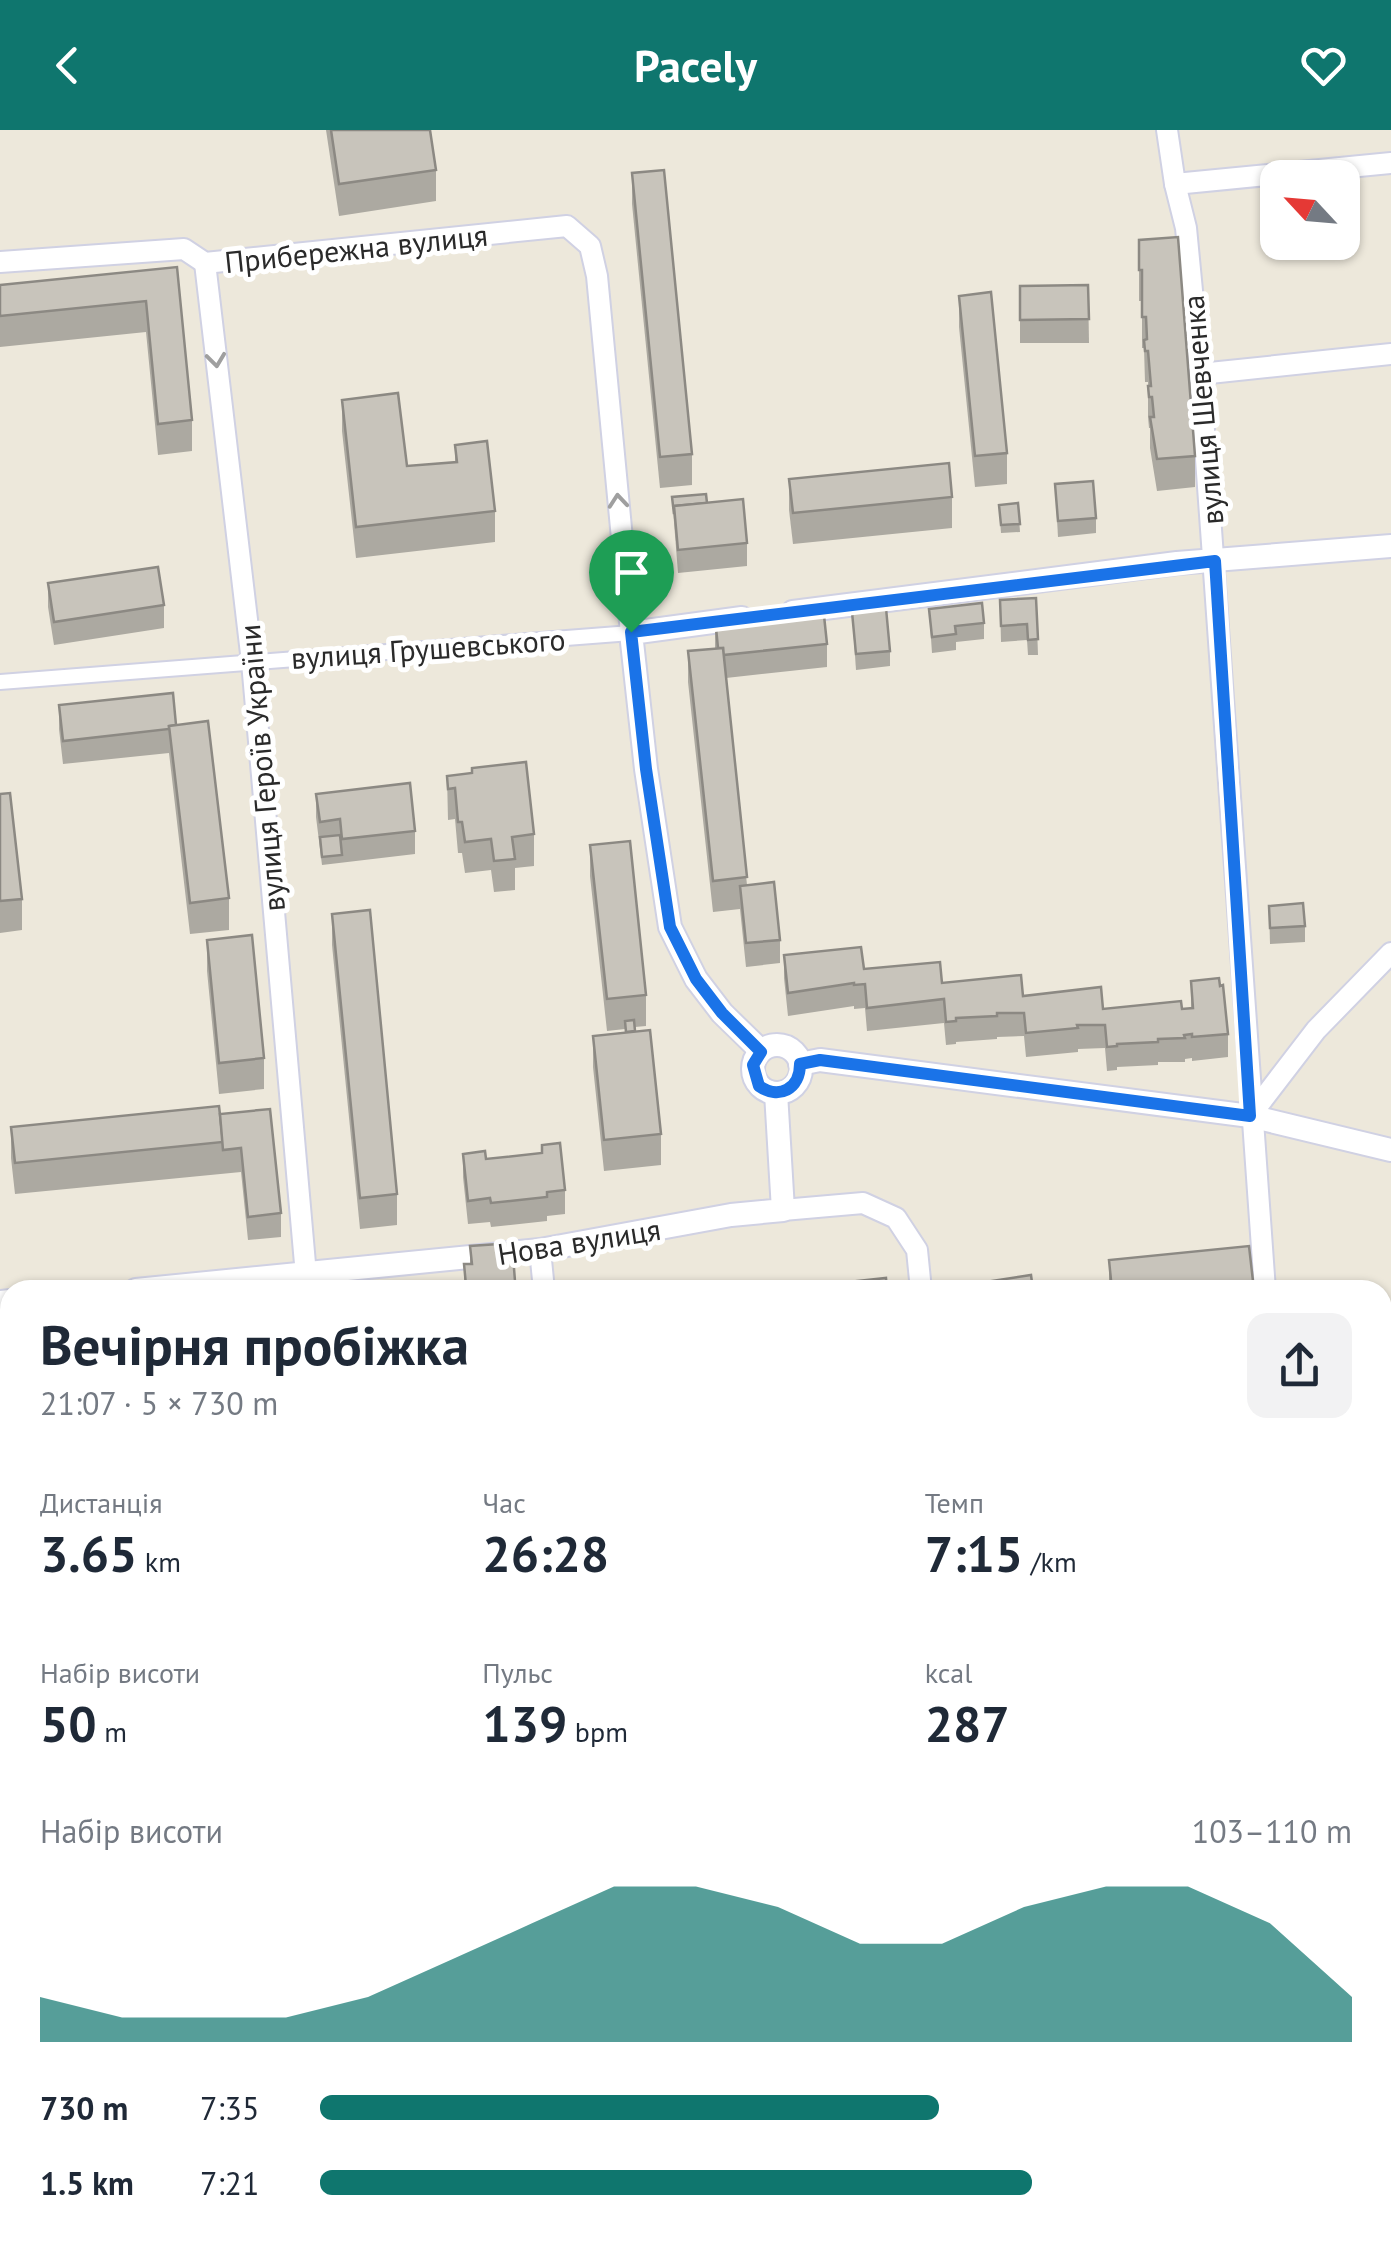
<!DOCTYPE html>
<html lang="uk">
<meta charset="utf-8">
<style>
body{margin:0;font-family:"PT Sans",sans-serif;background:#f2f2f3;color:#1f2937;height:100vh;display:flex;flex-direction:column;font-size:38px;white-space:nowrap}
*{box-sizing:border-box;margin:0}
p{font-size:32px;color:#747a83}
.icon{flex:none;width:55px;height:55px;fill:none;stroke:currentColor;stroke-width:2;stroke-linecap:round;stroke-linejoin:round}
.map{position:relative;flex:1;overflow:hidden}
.details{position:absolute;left:0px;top:1150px;width:1392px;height:962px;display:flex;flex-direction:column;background:#fff;border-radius:30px 30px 0 0;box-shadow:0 2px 8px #0004}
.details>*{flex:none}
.needle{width:65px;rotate:296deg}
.buttons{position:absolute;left:1260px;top:30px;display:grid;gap:20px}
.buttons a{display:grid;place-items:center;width:100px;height:100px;border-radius:20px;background:#fff;box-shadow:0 2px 8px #0004;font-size:50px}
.pin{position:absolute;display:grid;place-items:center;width:85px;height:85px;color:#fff;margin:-102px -42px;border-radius:50% 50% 50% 0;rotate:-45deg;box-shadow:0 0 10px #0007}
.pin .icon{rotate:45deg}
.round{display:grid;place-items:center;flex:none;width:105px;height:105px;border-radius:20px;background:#f2f2f3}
.summary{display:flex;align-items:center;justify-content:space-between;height:170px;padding:0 40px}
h1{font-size:55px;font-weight:800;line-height:75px}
.metrics{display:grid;grid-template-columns:repeat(3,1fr);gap:15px;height:170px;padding:10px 40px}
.metrics div{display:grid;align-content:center}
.metrics b{font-size:50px;font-weight:800}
.metrics small{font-size:28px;font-weight:400}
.metrics p{font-size:28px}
.chart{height:280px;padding:20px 40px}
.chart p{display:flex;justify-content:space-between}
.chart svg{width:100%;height:180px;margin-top:10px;fill:#0f766e;opacity:.7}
ul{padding:0 40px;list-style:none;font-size:32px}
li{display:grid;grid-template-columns:160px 120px 1fr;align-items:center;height:75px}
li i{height:25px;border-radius:12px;background:#0f766e}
header{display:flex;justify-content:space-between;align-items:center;height:130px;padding:0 40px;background:#0f766e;color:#fff;font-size:45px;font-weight:800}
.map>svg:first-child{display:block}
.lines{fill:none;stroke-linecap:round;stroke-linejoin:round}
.service-casing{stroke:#d0d1e3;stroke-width:14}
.pedestrian-casing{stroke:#d0d1e3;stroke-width:18}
.minor-casing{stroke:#d0d1e3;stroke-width:24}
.tertiary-casing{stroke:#d0d1e3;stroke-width:26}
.service{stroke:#fff;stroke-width:10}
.pedestrian{stroke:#fff;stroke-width:14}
.minor{stroke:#fff;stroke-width:20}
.tertiary{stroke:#fff;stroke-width:22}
.wall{fill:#aca9a1}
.building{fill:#c8c4bb;stroke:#8c8983;stroke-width:2.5}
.oneway{stroke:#9f9f9f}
.route-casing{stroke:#fff;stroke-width:20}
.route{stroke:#1a73e8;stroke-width:12}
.labels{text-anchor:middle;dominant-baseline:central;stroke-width:10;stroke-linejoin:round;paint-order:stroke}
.street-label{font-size:30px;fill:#2a2a2a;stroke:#fff}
</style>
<header><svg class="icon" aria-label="back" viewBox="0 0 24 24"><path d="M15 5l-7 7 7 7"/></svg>Pacely<svg class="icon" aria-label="heart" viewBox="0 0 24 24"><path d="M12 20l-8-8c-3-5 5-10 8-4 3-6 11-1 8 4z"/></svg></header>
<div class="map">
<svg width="1391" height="2111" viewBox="0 0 1391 2111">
<rect width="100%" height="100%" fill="#ede8db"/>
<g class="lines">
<g class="service-casing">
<path id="service" d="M511,2111L551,2102"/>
</g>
<g class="pedestrian-casing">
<path id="pedestrian" d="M0,552L631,503"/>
</g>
<g class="minor-casing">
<g id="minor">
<path d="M1167,0L1175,54L1186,98L1200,244L1265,1160"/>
<path d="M1175,54L1391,33"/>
<path d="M0,132L184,119L205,133L567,96L590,116L597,146L631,503"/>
<path d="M205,133L252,532L306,1145"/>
<path d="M1200,244L1391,224"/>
<path d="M1250,986L1316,900L1391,823"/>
<path d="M783,1080L863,1073L896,1088L917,1120L921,1160"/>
<path d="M540,1120L544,1160"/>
<path d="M0,1279H10"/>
<path d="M1382,1520L1391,1527"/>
<path d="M628,2102L629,2111"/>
<path d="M882,2102L883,2111"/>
<path d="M1015,2102L1016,2111"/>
<path d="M1101,2102L1102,2111"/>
<path d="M1338,2102L1339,2111"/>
</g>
</g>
<g class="tertiary-casing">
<g id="tertiary">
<path d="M793,482L1177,433L1391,416"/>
<path d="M742,488L631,503L646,639L670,797L696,849L722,883L761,921"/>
<circle cx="777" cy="939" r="24"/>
<path d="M800,934L820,930L1250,986L1391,1020"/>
<path d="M136,1160L540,1120L731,1085L783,1080L776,963"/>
<path d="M0,1172L10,1171"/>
</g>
</g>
<use href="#service" class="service"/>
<use href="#pedestrian" class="pedestrian"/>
<use href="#minor" class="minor"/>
<use href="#tertiary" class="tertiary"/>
</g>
<g class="wall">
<path d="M326,0H430L436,40V71L339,86Z"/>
<path d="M632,43L692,324V355L660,358L632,74Z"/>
<path d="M1139,110L1195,326V357L1157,361L1150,318V298H1149L1148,287V252H1145L1144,218H1142V171H1139Z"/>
<path d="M177,137L192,290V321L158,325L146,202L0,217V155Z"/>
<path d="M1088,155L1089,213H1020V156Z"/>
<path d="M959,166L1007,323V354L975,357L959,197Z"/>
<path d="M342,270L407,336L455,332V315L495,381V412L356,428L342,301Z"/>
<path d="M789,349L952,367V398L793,414L789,380Z"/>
<path d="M1055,354L1096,388V403L1058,407Z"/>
<path d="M672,367L707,373L747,413V436L678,443Z"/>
<path d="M1018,373L1020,402L1001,403L999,375Z"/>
<path d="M48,453L164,475V498L54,515L48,477Z"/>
<path d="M1036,468L1038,525H1028L1027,510L1001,512L1000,470Z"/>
<path d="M929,479L984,493V509L956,512V520L932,523Z"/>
<path d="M852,482L890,521V536L856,540Z"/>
<path d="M715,487L827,514V537L726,548L747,755L780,810V833L746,837L740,779L713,782L688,552V521L715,518Z"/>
<path d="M59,575L176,595L229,768V800L190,804L169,623L63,634L59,599Z"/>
<path d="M447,646L534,704V736L515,738V760L494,762L491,740L465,743L462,723H458L455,689L448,690Z"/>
<path d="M0,664L22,769V800L0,803Z"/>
<path d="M316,664L415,701V724L322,735L316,687Z"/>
<path d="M590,715L646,865V896L635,897L661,1004V1035L604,1041L593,937V906L625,902V899L607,901L590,746Z"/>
<path d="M1269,776L1305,796V812L1270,814Z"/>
<path d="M332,784L397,1064V1095L360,1099L332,815Z"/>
<path d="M207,810L264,928V959L219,964L207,841Z"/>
<path d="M784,825L942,853L1103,879L1191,878V851L1228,904V927L1192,931V928L1185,929V932H1158V935L1117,937V940L1107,941L1105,918L1078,919V922L1026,927L1024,906L997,907V909L956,912V914L946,915L944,893L867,901L865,878L854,879V876L788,886L784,848Z"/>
<path d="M220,984L281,1083V1107L248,1110L241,1042L15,1064L11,1028V997Z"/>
<path d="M542,1015L565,1060V1084L547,1086V1091L491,1097L490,1092L468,1094L463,1047V1024L486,1029L542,1023Z"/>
<path d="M470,1116L515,1151V1160H464V1134H470Z"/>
<path d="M1249,1116L1254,1160H1062L1109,1155V1130Z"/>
<path d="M0,1569L10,1599V1623H0Z"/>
<path d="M10,1745V1816H9L8,1800H0V1746Z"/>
<path d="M10,1879V2066L4,2067L0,2028V1881Z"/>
<path d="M647,2102H672V2105L647,2107Z"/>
</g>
<g class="building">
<path d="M331,0H430L436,40L339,54Z"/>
<path d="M664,40L692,324L660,327L632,43Z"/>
<path d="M1178,107L1195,326L1157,329L1150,287H1154L1152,267H1149L1148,256H1151L1148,221H1145L1144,210L1147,209L1146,187H1142V140H1139V110Z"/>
<path d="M177,137L192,290L158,294L146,171L0,186V155Z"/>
<path d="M1088,155L1089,189L1020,190V156Z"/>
<path d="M991,162L1007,323L975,326L959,166Z"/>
<path d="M398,263L407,336L457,332L455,315L487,311L495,381L356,397L342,270Z"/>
<path d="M949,333L952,367L793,383L789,349Z"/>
<path d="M1093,351L1096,388L1058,391L1055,354Z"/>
<path d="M706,364L707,373L674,376V384L672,367Z"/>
<path d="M743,369L747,413L678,420L674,376Z"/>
<path d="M1018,373L1020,394L1001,395L999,375Z"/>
<path d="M158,437L164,475L54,492L48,453Z"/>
<path d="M1036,468L1038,509L1028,510L1027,494L1001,496L1000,470Z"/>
<path d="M982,473L984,493L955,496L956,504L932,507L929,479Z"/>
<path d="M823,476L827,514L723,525V518H718L715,487Z"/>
<path d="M886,478L890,521L856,524L852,482Z"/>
<path d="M723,518L747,747L713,751L688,521Z"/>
<path d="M173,563L176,595L169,596V599L63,611L59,575Z"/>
<path d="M208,591L229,768L190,773L169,596Z"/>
<path d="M526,632L534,704L512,707L515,729L494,731L491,709L465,712L462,692H458L455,658L448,659L447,646L472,643V638Z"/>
<path d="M410,653L415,701L342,709L340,689L320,692L316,664Z"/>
<path d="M10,663L22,769L0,771V664Z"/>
<path d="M340,705L342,725L322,727L320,707Z"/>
<path d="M630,711L646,865L607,869L590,715Z"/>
<path d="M774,752L780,810L746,813L740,756Z"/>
<path d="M1303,773L1305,796L1270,798L1269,776Z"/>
<path d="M370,780L397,1064L360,1068L332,784Z"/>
<path d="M252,805L264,928L219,933L207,810Z"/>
<path d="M861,817L864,839L940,832L942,853L1021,845L1023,866L1101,857L1103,879L1181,871L1182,879L1193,878L1191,851L1219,848L1220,856L1223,855L1228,904L1192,907V904L1184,905L1185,908L1158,909V912L1117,914V916L1107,917L1105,895H1077L1078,898L1026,903L1024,883H997V886L956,888V891L946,892L944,869L867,878L865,854L854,855V853L788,863L784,825Z"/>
<path d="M634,890L635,901L626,902L625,891Z"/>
<path d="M650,900L661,1004L604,1010L593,906Z"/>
<path d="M219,976L223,1012L15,1033L11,997Z"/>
<path d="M270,979L281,1083L248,1087L241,1018L223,1020L220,984Z"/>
<path d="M560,1013L565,1060L547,1062V1067L491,1073L490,1068L468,1071L463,1024L485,1021L486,1029L542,1023V1015Z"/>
<path d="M512,1113L515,1151L466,1155L464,1134H472L470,1116Z"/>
<path d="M1249,1116L1254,1160H1222V1152L1146,1160H1112L1109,1130Z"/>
<path d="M1031,1145L1033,1160H955L954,1153L965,1152L966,1155Z"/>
<path d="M886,1148L887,1160H775Z"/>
<path d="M1111,1155V1160H1062Z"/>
<path d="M7,1568L10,1599L0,1600V1569Z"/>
<path d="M10,1745V1793H9L8,1776L0,1777V1746Z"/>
<path d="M10,1879V2035L4,2036L0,1996V1881Z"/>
<rect x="170" y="2102" width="45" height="9"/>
</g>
<defs><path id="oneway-chevron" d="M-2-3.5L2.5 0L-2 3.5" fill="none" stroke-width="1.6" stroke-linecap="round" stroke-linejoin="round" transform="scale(2.5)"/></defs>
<g class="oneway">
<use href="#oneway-chevron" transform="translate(216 230) rotate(83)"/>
<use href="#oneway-chevron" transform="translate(618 371) rotate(-95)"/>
</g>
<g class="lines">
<g class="route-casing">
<path id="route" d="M1215,431L1250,986L820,930L800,934C800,959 779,970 759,956L753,935L761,922L722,883L696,849L670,797L646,639L631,502Z"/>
</g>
<use href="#route" class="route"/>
</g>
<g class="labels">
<g class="street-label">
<text transform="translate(356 118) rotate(-6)">Прибережна вулиця</text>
<text transform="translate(1202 280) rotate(-95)">вулиця Шевченка</text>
<text transform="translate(428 518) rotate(-4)">вулиця Грушевського</text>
<text transform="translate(261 638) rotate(-95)">вулиця Героїв України</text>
<text transform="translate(579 1111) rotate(-9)">Нова вулиця</text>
</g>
</g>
</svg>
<div class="buttons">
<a><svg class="needle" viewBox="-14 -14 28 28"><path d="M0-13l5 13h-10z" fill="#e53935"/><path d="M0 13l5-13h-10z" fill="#747a83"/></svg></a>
</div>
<div class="pin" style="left:631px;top:502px;background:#1e9e55"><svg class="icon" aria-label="arrive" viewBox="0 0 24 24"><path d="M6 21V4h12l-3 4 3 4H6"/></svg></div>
<section class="details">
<div class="summary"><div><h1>Вечірня пробіжка</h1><p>21:07 · 5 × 730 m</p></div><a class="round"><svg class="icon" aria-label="share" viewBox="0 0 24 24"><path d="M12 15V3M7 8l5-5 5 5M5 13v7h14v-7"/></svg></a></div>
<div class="metrics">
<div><p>Дистанція</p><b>3.65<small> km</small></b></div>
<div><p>Час</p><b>26:28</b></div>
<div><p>Темп</p><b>7:15<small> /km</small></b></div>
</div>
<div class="metrics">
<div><p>Набір висоти</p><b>50<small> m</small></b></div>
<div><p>Пульс</p><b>139<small> bpm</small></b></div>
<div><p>kcal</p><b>287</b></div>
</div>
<div class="chart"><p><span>Набір висоти</span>103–110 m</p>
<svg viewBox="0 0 160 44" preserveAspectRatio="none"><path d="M0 44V33L10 38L20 38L30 38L40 33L50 24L60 15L70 6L80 6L90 11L100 20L110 20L120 11L130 6L140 6L150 15L160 33V44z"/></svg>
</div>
<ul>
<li><b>730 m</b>7:35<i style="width:60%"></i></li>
<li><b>1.5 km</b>7:21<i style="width:69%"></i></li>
</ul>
</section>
</div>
